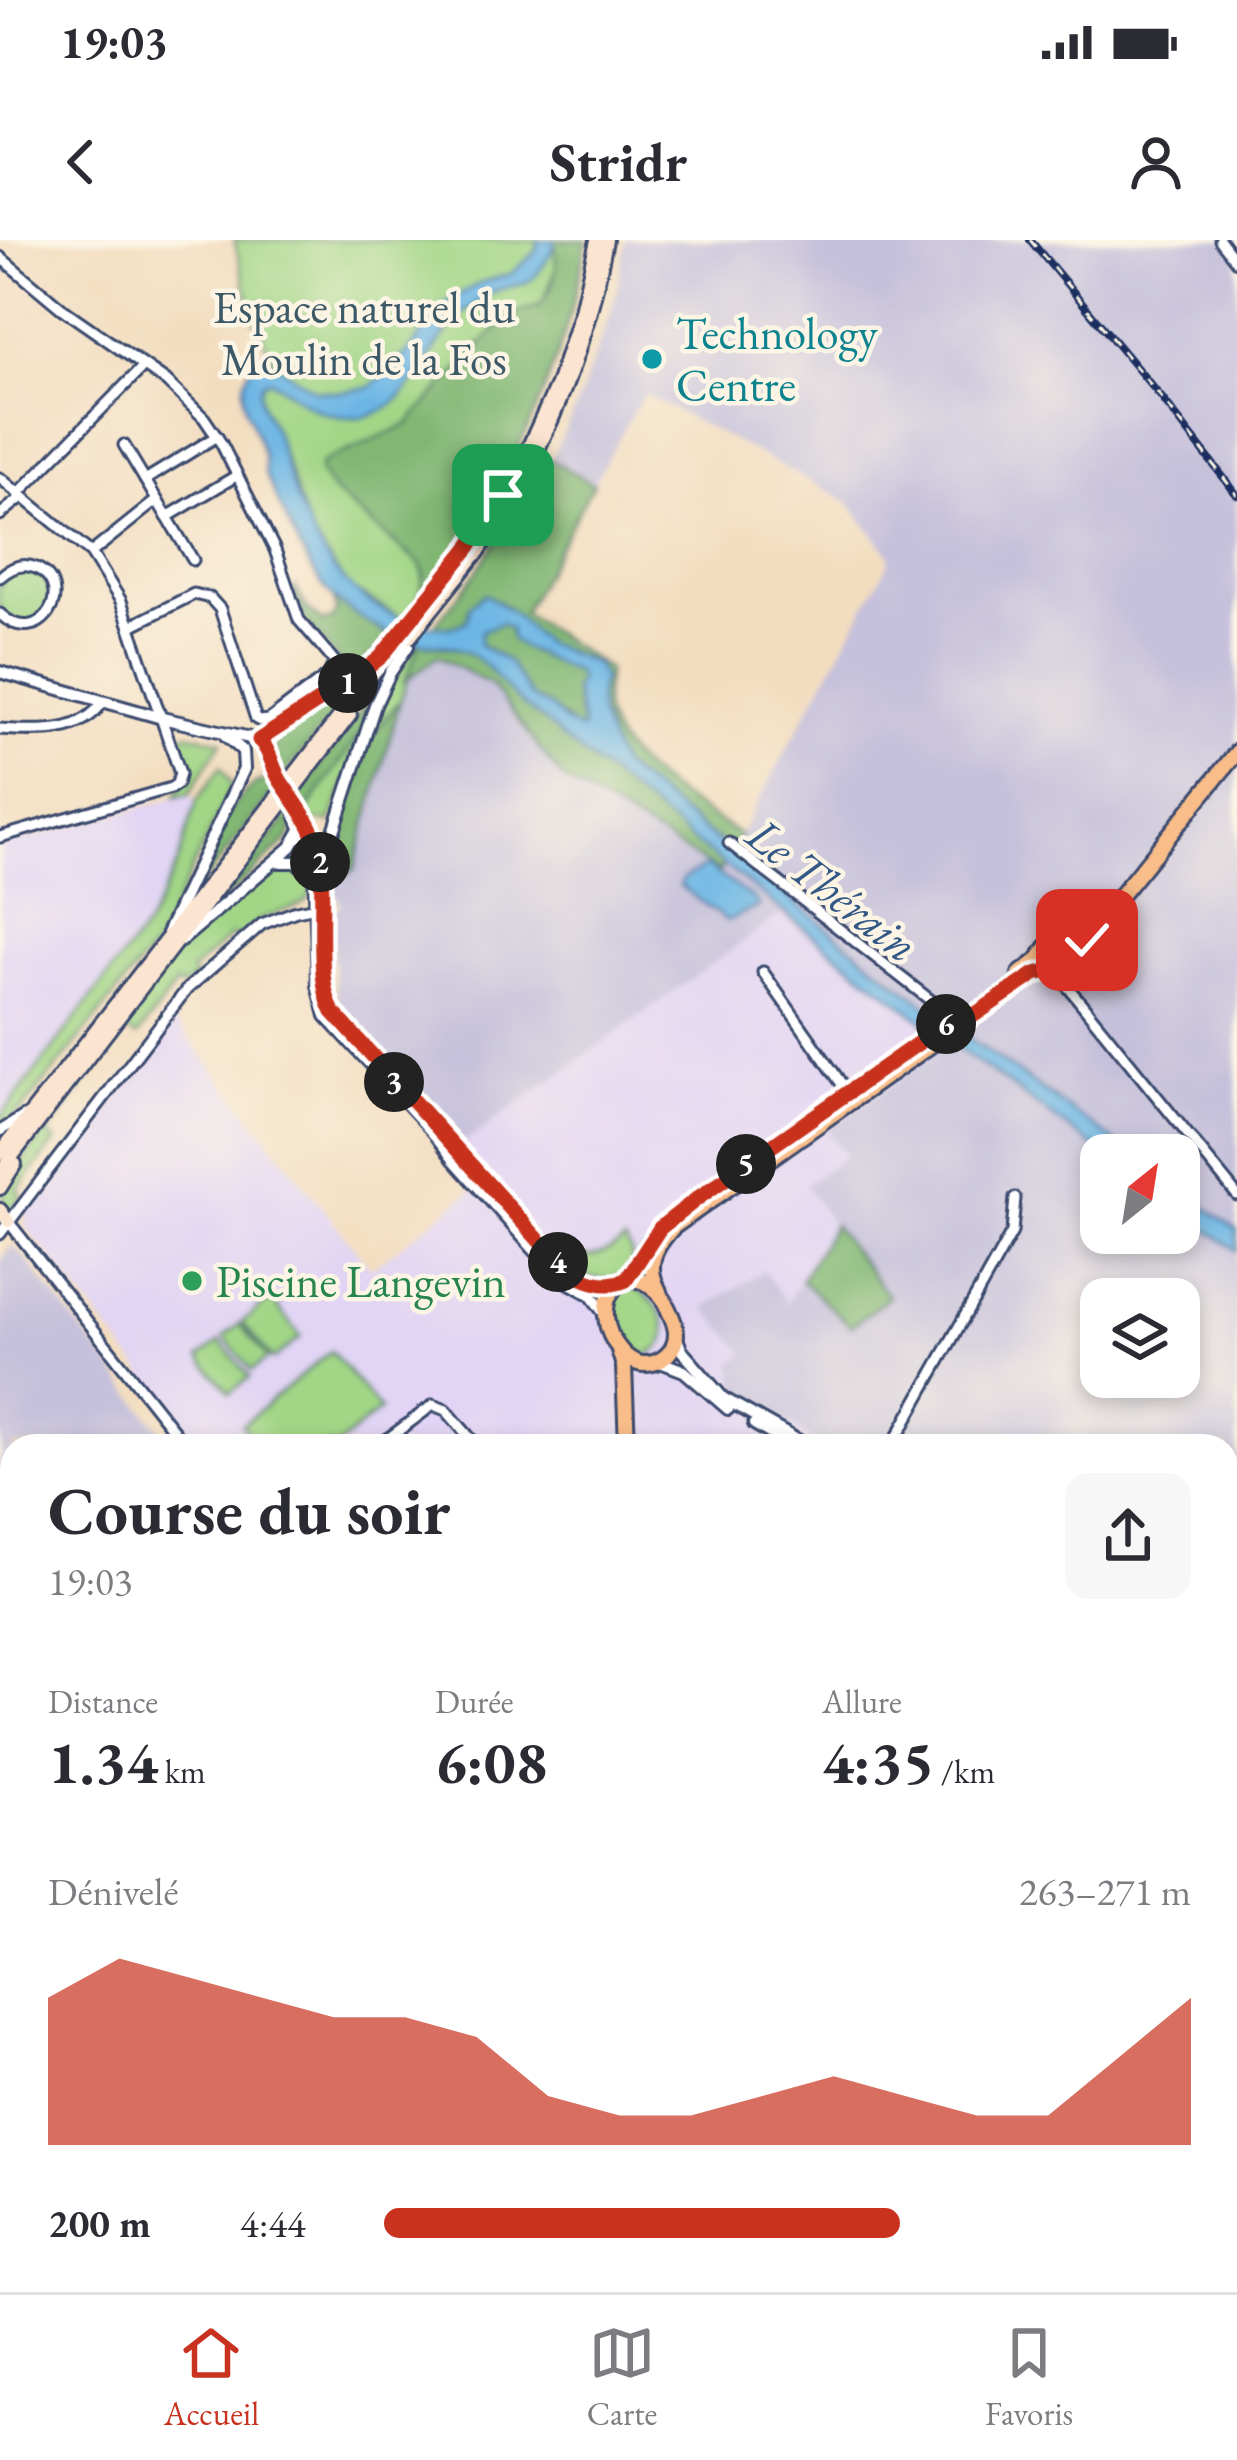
<!DOCTYPE html>
<html lang="fr">
<meta charset="utf-8">
<style>
body{margin:0;font-family:"EB Garamond",serif;background:#f7f7f7;color:#2b2b33;height:100vh;display:flex;flex-direction:column;font-size:45px;white-space:nowrap}
*{box-sizing:border-box;margin:0}
p{font-size:39px;color:#7c7c81}
.icon{flex:none;width:66px;height:66px;fill:none;stroke:currentColor;stroke-width:2;stroke-linecap:round;stroke-linejoin:round}
.map{position:relative;flex:1;overflow:hidden}
.sheet{position:absolute;left:0px;top:1194px;width:1239px;height:858px;display:flex;flex-direction:column;background:#fff;border-radius:36px 36px 0 0;box-shadow:0 6px 18px #0003}
.sheet>*{flex:none}
.needle{width:78px;rotate:30deg}
.buttons{position:absolute;left:1080px;top:894px;display:grid;gap:24px}
.buttons a{display:grid;place-items:center;width:120px;height:120px;border-radius:24px;background:#fff;box-shadow:0 6px 18px #0003;font-size:60px}
.pin{position:absolute;display:grid;place-items:center;width:102px;height:102px;color:#fff;margin:-51px;border-radius:24px;box-shadow:0 6px 18px #0006}
.km{position:absolute;width:60px;height:60px;margin:-30px;border-radius:50%;background:#222;color:#fff;font-size:33px;line-height:60px;text-align:center}
.round{display:grid;place-items:center;flex:none;width:126px;height:126px;border-radius:24px;background:#f7f7f7}
.summary{display:flex;align-items:center;justify-content:space-between;height:204px;padding:0 48px}
h1{font-size:66px;font-weight:700;line-height:90px}
.stats{display:grid;grid-template-columns:repeat(3,1fr);gap:18px;height:204px;padding:12px 48px}
.stats div{display:grid;align-content:center}
.stats b{font-size:60px;font-weight:700}
.stats small{font-size:33px;font-weight:400}
.stats p{font-size:33px}
.chart{height:336px;padding:24px 48px}
.chart p{display:flex;justify-content:space-between}
.chart svg{width:100%;height:216px;margin-top:12px;fill:#c8321e;opacity:.7}
ul{padding:0 48px;list-style:none;font-size:39px}
li{display:grid;grid-template-columns:192px 144px 1fr;align-items:center;height:90px}
li i{height:30px;border-radius:15px;background:#c8321e}
.status{display:flex;justify-content:space-between;align-items:center;height:84px;padding:0 60px;background:#fff;direction:ltr}
.status svg{height:33px;fill:currentColor}
header{display:flex;justify-content:space-between;align-items:center;height:156px;padding:0 48px;background:#fff;font-size:54px;font-weight:700}
.tab-bar{display:flex;justify-content:space-around;align-items:center;height:168px;border-top:3px solid #e1e1e2;background:#fff;font-size:33px;color:#7c7c81}
.tab-bar a{display:grid;justify-items:center;gap:6px}
.tab-bar .selected{color:#c8321e}
.map>svg:first-child{display:block}
.built{fill:#e1d4f4}
.industrial{fill:#c5c0db;fill-rule:evenodd}
.green{fill:#a2d686;stroke:#5e8272;stroke-width:3}
.forest{fill:#81b773;stroke:#4e7368;stroke-width:3}
.water{fill:#6cb6e5;stroke:#4472a2;stroke-width:3;fill-rule:evenodd}
.lines{fill:none;stroke-linecap:round;stroke-linejoin:round}
.minor-casing{stroke:#3b496d;stroke-width:15}
.tertiary-casing{stroke:#3b496d;stroke-width:16}
.secondary-casing{stroke:#3b496d;stroke-width:18}
.primary-casing{stroke:#3b496d;stroke-width:20}
.minor{stroke:#fff;stroke-width:9}
.tertiary{stroke:#fff;stroke-width:10}
.secondary{stroke:#fce5d0;stroke-width:12}
.primary{stroke:#f8bd89;stroke-width:14}
.rail-casing{stroke:#1b2f5e;stroke-width:8}
.rail{stroke:#fcf5e5;stroke-width:3;stroke-dasharray:9;stroke-linecap:butt}
.tertiary-bridge-casing{stroke:#3b496d;stroke-width:16;stroke-linecap:butt}
.tertiary-bridge{stroke:#fff;stroke-width:10}
.route-casing{stroke:#fff;stroke-width:24}
.route{stroke:#c8321e;stroke-width:15}
.culture-dot{fill:#0f9aa8;stroke:#fcf5e5;stroke-width:4.5}
.leisure-dot{fill:#2e9e5b;stroke:#fcf5e5;stroke-width:4.5}
.labels{text-anchor:middle;dominant-baseline:central;stroke-width:9;stroke-linejoin:round;paint-order:stroke}
.park-label{font-size:45px;fill:#3d5968;stroke:#fcf5e5}
.culture-label{font-size:45px;fill:#0d838f;stroke:#fcf5e5;text-anchor:start}
.leisure-label{font-size:45px;fill:#27864d;stroke:#fcf5e5;text-anchor:start}
.water-label{font-size:48px;font-style:italic;fill:#335886;stroke:#fcf5e5}
</style>
<div class="status"><b>19:03</b><svg viewBox="0 0 49 12"><path d="M0 12V9h3v3zM5 12V6h3v6zM10 12V3h3v9zM15 12V0h3v12zM26 1h20v11H26zM47 4h2v5h-2z"/></svg></div>
<header><svg class="icon" aria-label="back" viewBox="0 0 24 24"><path d="M15 5l-7 7 7 7"/></svg>Stridr<svg class="icon" aria-label="person" viewBox="0 0 24 24"><circle cx="12" cy="8" r="4"/><path d="M4 21q1-7 8-7t8 7"/></svg></header>
<div class="map">
<svg width="1237" height="2052" viewBox="0 0 1237 2052">
<rect width="100%" height="100%" fill="#fcf5e5"/>
<filter id="ink" filterUnits="userSpaceOnUse"><feTurbulence type="fractalNoise" baseFrequency=".00833" numOctaves="2"/><feDisplacementMap in="SourceGraphic" scale="24" xChannelSelector="R" yChannelSelector="G"/><feConvolveMatrix kernelMatrix="1 2 1 2 8 2 1 2 1" color-interpolation-filters="sRGB"/></filter>
<filter id="wash" filterUnits="userSpaceOnUse"><feTurbulence type="fractalNoise" baseFrequency=".004" numOctaves="4" result="noise"/><feDisplacementMap in="SourceGraphic" scale="48" xChannelSelector="R" yChannelSelector="G"/><feGaussianBlur stdDeviation="2.7" result="paint"/><feColorMatrix in="noise" values="0 0 0 0 0 0 0 0 0 0 0 0 0 0 0 0 0 1.4 0 .05"/><feComposite in="paint" operator="in"/></filter>
<g filter="url(#wash)">
<rect width="100%" height="100%" fill="#f3ddbf"/>
<g class="built">
<path d="M189,554L197,560L177,625L148,684L0,878V606Z"/>
<path d="M780,674L953,803L846,916L833,985L787,1064L747,1114L739,1150L823,1206H201L25,985L26,972L43,950L50,946L150,815L149,813L174,780L371,1029L473,950L440,912L462,904Z"/>
<path d="M0,1212H12V2040H1002L972,2052H3L0,2039Z"/>
</g>
<g class="industrial">
<path d="M626,0H1237V2052H972L1002,2040H1227V1206H823L739,1150L732,1123L746,1113L705,1067L763,1031L787,1063L833,985L805,945L846,916L827,890L952,803L780,675L462,904L338,771L330,673L342,665L330,647L354,628L405,441L438,416L491,445L563,539L720,632L888,324L890,315L847,261L644,154L593,244L551,220L579,160L615,59ZM1101,915H1179V993H1101ZM1101,1059H1179V1137H1101Z"/>
<path d="M11,1006L20,1012L161,1191L155,1197L157,1200L150,1206H12V1212H0V1022Z"/>
</g>
<g class="green">
<path d="M234,0H539L555,5L556,29L544,61L539,66L516,73L481,104L424,170L407,185L387,195L332,251L420,324C430,344 417,364 404,379L349,348L310,293L275,191L260,163V146L267,140L276,142L274,121L254,78Z"/>
<circle cx="24" cy="356" r="26"/>
<path d="M420,403L400,461L370,497L388,449L414,406Z"/>
<path d="M364,488L331,582L312,580L307,570Z"/>
<path d="M187,493L222,501L189,554L176,556L186,536L179,505L180,498Z"/>
<path d="M221,527L232,545L157,703L23,869L0,887V878L148,684L177,625L197,560Z"/>
<path d="M278,625C289,626 296,626 304,635C332,664 279,670 262,679C254,683 247,691 240,698L232,695L191,731L195,737L182,747L176,744L137,797L125,790L47,893L56,901L17,951L22,955L13,967L5,969L3,964V949L161,729L181,706Z"/>
<path d="M625,1001C649,1033 609,1046 583,1035C571,1030 560,1018 550,1010L554,1007C583,1023 598,1019 625,1001Z"/>
<path d="M630,1047C658,1055 685,1100 648,1115C620,1108 607,1079 618,1053Z"/>
<path d="M271,1059L301,1097L273,1120L242,1082Z"/>
<path d="M240,1084L268,1118L252,1131L224,1097Z"/>
<path d="M220,1101L250,1137L230,1153L200,1118Z"/>
<path d="M331,1111L380,1170L337,1206H260L242,1185Z"/>
<path d="M12,1909V2011L10,2013L0,2010V1920Z"/>
</g>
<g class="forest">
<path d="M555,0H587C561,143 507,247 419,361L424,333L420,324L332,251L319,231L322,222L407,185L496,89L516,73L539,66L550,50L556,29Z"/>
<path d="M551,220L593,244L523,373L608,429C607,440 603,455 604,467C611,523 696,566 740,595L731,611L620,526L598,469L597,452L603,439L590,421L544,403L505,366L485,354L470,366C468,389 455,390 434,386L470,341Z"/>
<path d="M295,347L307,369L323,382L333,379L337,370L334,359L390,397L370,417L345,436L340,431L339,421L307,382L293,353Z"/>
<path d="M501,383L510,387V395C526,414 555,422 577,433L579,440L574,450L582,489L578,491L552,468L531,457L508,422L479,403L481,391Z"/>
<path d="M420,403L465,410L486,423L502,443L548,480L562,498L724,624L720,632L563,539L491,445L438,416L405,441Z"/>
<path d="M375,452L364,488L307,570L297,556Z"/>
<path d="M339,453L345,460L284,535C275,520 268,508 280,492Z"/>
<path d="M400,461L354,629L330,647L329,626L370,497Z"/>
<path d="M270,539L276,549L205,640L198,636C212,606 233,545 270,539Z"/>
<path d="M291,573L295,581L289,599L220,663L228,647Z"/>
<path d="M833,985L889,1057L851,1086L801,1040Z"/>
</g>
<g class="water">
<path d="M539,0H555V5C549,15 544,28 535,36C526,46 513,45 501,49C489,53 472,66 462,74C428,105 413,172 360,177C338,178 316,172 299,159C288,152 280,143 267,140L260,146C257,167 271,178 277,197C300,278 329,365 423,384C440,387 451,391 467,381L470,366L485,354L511,371L544,403L596,424L603,439C590,469 609,497 621,526L962,793L1134,915H1105L951,803L562,498C549,482 535,475 520,462C500,446 490,424 467,412C452,404 428,405 412,402C393,399 345,370 332,356C306,330 281,267 265,233C266,189 219,158 261,114L314,150L338,152L369,148L413,107L428,82L451,59L482,42L511,34L536,12ZM501,383L510,388C511,391 510,395 511,398C515,407 565,427 577,433L579,440L574,450L582,484L581,490L566,483L552,468L531,457L508,422L480,405L481,391Z"/>
<path d="M706,626L754,659L759,666L727,681L680,646L683,639Z"/>
<path d="M1179,948L1237,990V1011L1179,969Z"/>
</g>
</g>
<g filter="url(#ink)">
<g class="lines">
<g class="minor-casing">
<g id="minor">
<path d="M1220,0L1237,22"/>
<path d="M0,17L61,68L166,141L204,178L221,203L275,310L299,380L335,422L328,435L269,480L260,481L256,479L220,369L210,358L194,354L131,386"/>
<path d="M124,205L193,320"/>
<path d="M0,238L91,313L121,361L180,533L177,544L171,548L0,597"/>
<path d="M145,240L217,196"/>
<path d="M18,254L144,126"/>
<path d="M0,275L22,257"/>
<path d="M167,277L236,236"/>
<path d="M91,313L157,260"/>
<path d="M0,337C10,328 22,322 36,328C77,346 41,412 0,374"/>
<path d="M0,489C37,491 79,496 103,462"/>
<path d="M729,603L961,784"/>
<path d="M1050,729L1068,747L1237,955"/>
<path d="M763,732L853,860"/>
<path d="M0,891L24,876"/>
<path d="M8,981L186,1206"/>
<path d="M0,994L187,749L262,684L296,671L322,666"/>
<path d="M378,1206L433,1165L446,1170L477,1206"/>
<path d="M892,1206L1012,992L1015,958"/>
<path d="M0,1590L12,1613"/>
<path d="M415,2040L423,2052"/>
<path d="M425,2040L433,2052"/>
<path d="M846,2040L856,2052"/>
<path d="M6,2052V2034L12,2022"/>
<path d="M578,2052L597,2040"/>
<path d="M947,2052L979,2040"/>
</g>
</g>
<g class="tertiary-casing">
<g id="tertiary">
<path d="M0,432L162,478L259,500L356,437L382,416"/>
<path d="M259,500L265,504L279,537"/>
<path d="M295,571L314,625L318,745L326,776L434,892L454,920L539,1015L566,1041L591,1055L604,1073"/>
<path d="M303,577L316,599L320,626"/>
<path d="M278,622H296L314,636"/>
<path d="M324,622L375,465L390,433L408,406"/>
<path d="M168,691L244,529L243,511L226,496"/>
<path d="M181,701L291,607L302,588"/>
<path d="M447,900L562,1026L587,1041L617,1044"/>
<path d="M676,1096L682,1111L723,1158L808,1206"/>
<path d="M658,1121L684,1131L728,1169"/>
<path d="M754,1184L791,1206"/>
<path d="M1227,1456L1237,1463"/>
</g>
</g>
<g class="secondary-casing">
<g id="secondary">
<path d="M477,314C542,219 586,113 606,0"/>
<path d="M410,397L480,309"/>
<path d="M0,913L382,422L495,268L524,217L557,145L581,71L597,0"/>
<path d="M0,932L350,475"/>
<path d="M0,948L15,924"/>
<path d="M0,970L8,981"/>
<path d="M0,1720L12,1743"/>
<path d="M0,1750L12,1771"/>
</g>
</g>
<g class="primary-casing">
<g id="primary">
<path d="M1020,734L1037,721L1047,707L1059,706L1083,693"/>
<path d="M626,1040L649,1002L663,985"/>
<path d="M664,1060C624,1007 583,1067 621,1111C627,1118 635,1124 645,1124C654,1124 663,1120 669,1113C692,1086 651,1054 652,1027C652,1011 663,998 673,987L1010,749L1038,732L1061,727C1072,707 1093,695 1106,673L1237,512"/>
<path d="M619,1110L624,1126L627,1206"/>
<path d="M155,2040L162,2052"/>
<path d="M168,2040L175,2052"/>
</g>
</g>
<use href="#minor" class="minor"/>
<use href="#tertiary" class="tertiary"/>
<use href="#secondary" class="secondary"/>
<use href="#primary" class="primary"/>
<g class="rail-casing">
<path id="rail" d="M1030,0L1161,157L1237,255"/>
</g>
<use href="#rail" class="rail"/>
<g class="tertiary-bridge-casing">
<path id="tertiary-bridge" d="M279,537L298,568"/>
</g>
<use href="#tertiary-bridge" class="tertiary-bridge"/>
</g>
</g>
<g class="lines" filter="url(#ink)">
<g class="route-casing">
<path id="route" d="M503,255L470,306L381,417L356,437L259,500C270,509 272,527 280,540C293,560 311,582 317,605C329,652 312,734 333,772L562,1026C581,1040 603,1050 626,1040L660,988L698,958L954,778L961,784L1035,734L1060,728L1066,717L1087,700"/>
</g>
<use href="#route" class="route"/>
</g>
<circle class="culture-dot" cx="652" cy="119" r="12"/>
<circle class="leisure-dot" cx="192" cy="1041" r="12"/>
<g class="labels">
<g class="park-label">
<text x="364" y="67">Espace naturel du<tspan x="364" dy="52">Moulin de la Fos</tspan></text>
</g>
<g class="culture-label">
<text x="676" y="93">Technology<tspan x="676" dy="52">Centre</tspan></text>
</g>
<g class="leisure-label">
<text x="216" y="1041">Piscine Langevin</text>
</g>
<g class="water-label">
<text transform="translate(833 649) rotate(38)">Le Thérain</text>
</g>
</g>
</svg>
<div class="buttons">
<a><svg class="needle" viewBox="-14 -14 28 28"><path d="M0-13l5 13h-10z" fill="#e53935"/><path d="M0 13l5-13h-10z" fill="#7c7c81"/></svg></a>
<a><svg class="icon" aria-label="layers" viewBox="0 0 24 24"><path d="M12 4l9 5-9 5-9-5zM3 14l9 5 9-5"/></svg></a>
</div>
<div class="pin" style="left:503px;top:255px;background:#1e9e55"><svg class="icon" aria-label="arrive" viewBox="0 0 24 24"><path d="M6 21V4h12l-3 4 3 4H6"/></svg></div>
<div class="pin" style="left:1087px;top:700px;background:#d93025"><svg class="icon" aria-label="check" viewBox="0 0 24 24"><path d="M5 12l5 5 9-10"/></svg></div>
<b class="km" style="left:348px;top:443px">1</b>
<b class="km" style="left:320px;top:622px">2</b>
<b class="km" style="left:394px;top:842px">3</b>
<b class="km" style="left:558px;top:1022px">4</b>
<b class="km" style="left:746px;top:924px">5</b>
<b class="km" style="left:946px;top:784px">6</b>
<section class="sheet">
<div class="summary"><div><h1>Course du soir</h1><p>19:03</p></div><a class="round"><svg class="icon" aria-label="share" viewBox="0 0 24 24"><path d="M12 15V3M7 8l5-5 5 5M5 13v7h14v-7"/></svg></a></div>
<div class="stats">
<div><p>Distance</p><b>1.34<small> km</small></b></div>
<div><p>Durée</p><b>6:08</b></div>
<div><p>Allure</p><b>4:35<small> /km</small></b></div>
</div>
<div class="chart"><p><span>Dénivelé</span>263–271 m</p>
<svg viewBox="0 0 160 44" preserveAspectRatio="none"><path d="M0 44V14L10 6L20 10L30 14L40 18L50 18L60 22L70 34L80 38L90 38L100 34L110 30L120 34L130 38L140 38L150 26L160 14V44z"/></svg>
</div>
<ul>
<li><b>200 m</b>4:44<i style="width:64%"></i></li>
</ul>
</section>
</div>
<nav class="tab-bar">
<a class="selected"><svg class="icon" aria-label="home" viewBox="0 0 24 24"><path d="M3 11l9-7 9 7M6 9v11h12V9"/></svg>Accueil</a>
<a><svg class="icon" aria-label="map" viewBox="0 0 24 24"><path d="M3 6l6-2 6 2 6-2v14l-6 2-6-2-6 2zM9 4v14M15 6v14"/></svg>Carte</a>
<a><svg class="icon" aria-label="saved" viewBox="0 0 24 24"><path d="M7 4h10v16l-5-4-5 4z"/></svg>Favoris</a>
</nav>
